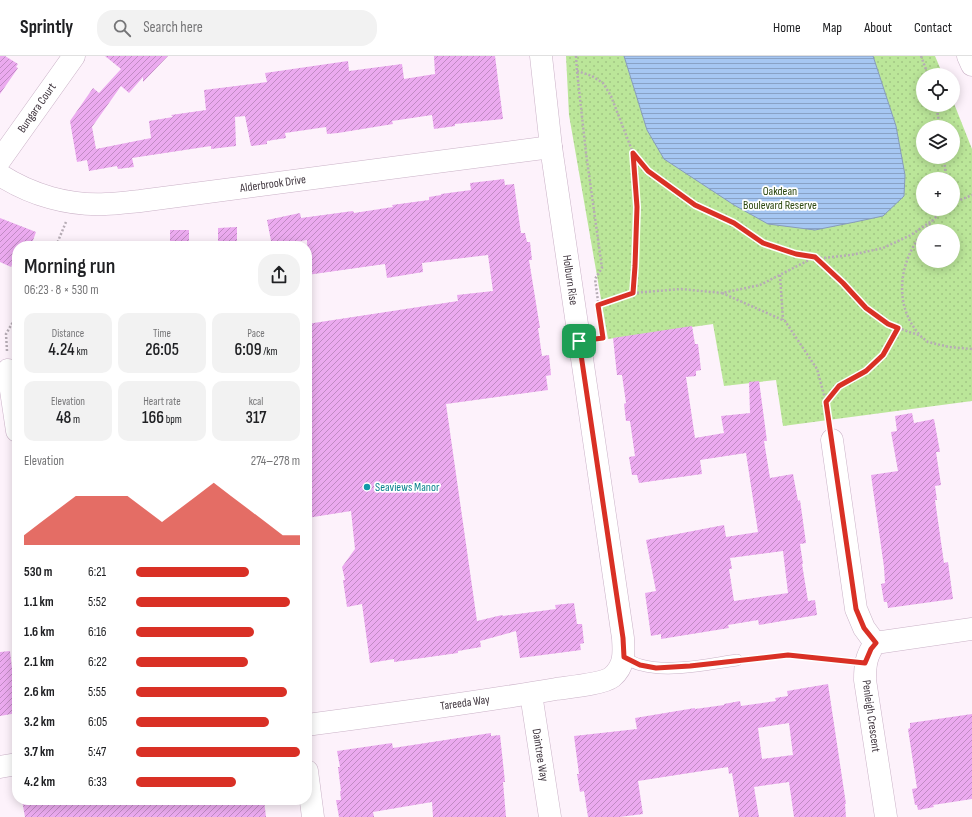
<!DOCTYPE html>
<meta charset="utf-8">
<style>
body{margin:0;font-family:"Sofia Sans Condensed",sans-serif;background:#f2f2f2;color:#202124;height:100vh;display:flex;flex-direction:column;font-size:15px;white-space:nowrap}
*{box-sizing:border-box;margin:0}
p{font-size:13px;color:#757577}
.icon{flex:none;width:22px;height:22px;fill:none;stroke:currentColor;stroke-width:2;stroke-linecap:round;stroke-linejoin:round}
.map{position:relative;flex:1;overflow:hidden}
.sheet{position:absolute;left:12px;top:185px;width:300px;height:564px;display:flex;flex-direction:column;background:#fff;border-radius:16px;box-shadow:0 2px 10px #0003}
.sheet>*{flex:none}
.buttons{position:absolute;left:916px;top:12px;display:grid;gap:8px}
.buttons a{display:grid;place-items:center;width:44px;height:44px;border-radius:50%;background:#fff;box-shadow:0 2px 10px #0003;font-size:20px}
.pin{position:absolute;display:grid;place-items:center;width:34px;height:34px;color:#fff;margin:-17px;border-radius:8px;box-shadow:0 2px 6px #0006}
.round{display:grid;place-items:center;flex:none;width:42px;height:42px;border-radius:16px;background:#f2f2f2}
.headline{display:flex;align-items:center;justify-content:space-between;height:68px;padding:0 12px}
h1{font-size:22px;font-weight:600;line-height:30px}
.figures{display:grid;grid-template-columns:repeat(3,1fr);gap:6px;height:68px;padding:4px 12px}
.figures div{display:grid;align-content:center;border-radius:10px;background:#f2f2f2;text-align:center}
.figures b{font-size:17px;font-weight:600}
.figures small{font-size:11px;font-weight:400}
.figures p{font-size:11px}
.chart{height:112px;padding:8px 12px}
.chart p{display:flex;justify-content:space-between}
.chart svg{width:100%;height:72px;margin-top:4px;fill:#d93025;opacity:.7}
ul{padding:0 12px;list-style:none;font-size:13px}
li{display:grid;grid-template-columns:64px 48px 1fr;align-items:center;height:30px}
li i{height:10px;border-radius:5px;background:#d93025}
header{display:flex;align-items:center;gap:24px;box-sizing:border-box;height:56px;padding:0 20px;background:#fff;border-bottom:1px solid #e0e0e0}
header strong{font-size:19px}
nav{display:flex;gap:22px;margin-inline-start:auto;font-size:14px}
.search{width:280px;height:36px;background:#f2f2f2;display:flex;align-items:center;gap:10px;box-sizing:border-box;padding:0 14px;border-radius:16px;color:#757577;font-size:15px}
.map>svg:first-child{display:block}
.green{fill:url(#green-dots);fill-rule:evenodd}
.water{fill:url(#water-rules);stroke:#879cbc}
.building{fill:url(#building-hatch);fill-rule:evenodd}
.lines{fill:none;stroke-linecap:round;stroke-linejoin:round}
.lane-casing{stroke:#cab2c7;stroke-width:12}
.street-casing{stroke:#cab2c7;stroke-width:23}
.secondary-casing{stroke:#cab2c7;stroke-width:23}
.path{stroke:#b6acb5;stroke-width:2.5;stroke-dasharray:2 2;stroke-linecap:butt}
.lane{stroke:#fff;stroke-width:11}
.street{stroke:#fff;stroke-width:22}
.secondary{stroke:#fff;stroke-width:22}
.route-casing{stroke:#fff;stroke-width:8}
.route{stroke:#d93025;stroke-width:5}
.culture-dot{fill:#0f9aa8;stroke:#fff;stroke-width:1.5}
.labels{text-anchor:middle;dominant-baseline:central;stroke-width:3.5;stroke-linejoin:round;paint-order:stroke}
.street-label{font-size:12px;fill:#40363f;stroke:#fff}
.park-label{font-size:12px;fill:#2c480f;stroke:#fff}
.culture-label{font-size:12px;fill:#0d838f;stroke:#fff;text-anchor:start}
</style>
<header>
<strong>Sprintly</strong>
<div class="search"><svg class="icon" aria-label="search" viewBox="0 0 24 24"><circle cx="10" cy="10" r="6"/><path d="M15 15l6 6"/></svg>Search here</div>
<nav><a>Home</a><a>Map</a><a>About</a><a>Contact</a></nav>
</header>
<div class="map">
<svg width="972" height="761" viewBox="0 0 972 761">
<defs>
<pattern id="green-dots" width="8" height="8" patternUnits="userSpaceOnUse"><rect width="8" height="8" fill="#bbe699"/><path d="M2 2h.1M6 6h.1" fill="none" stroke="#a2c685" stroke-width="1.8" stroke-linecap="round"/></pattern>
<pattern id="water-rules" width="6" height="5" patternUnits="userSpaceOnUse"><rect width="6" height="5" fill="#a6c7f2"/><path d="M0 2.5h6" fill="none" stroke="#89a2c5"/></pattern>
<pattern id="building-hatch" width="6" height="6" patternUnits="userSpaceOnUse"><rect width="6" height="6" fill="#ebaaef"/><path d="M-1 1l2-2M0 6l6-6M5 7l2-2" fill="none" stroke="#c08bc3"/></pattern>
</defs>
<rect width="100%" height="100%" fill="#fdf2fb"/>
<path class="green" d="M566,0H935L943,19H923V49H953V45L972,93V345L783,370L776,324L724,330L713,268L608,283L569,59ZM923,71H953V101H923ZM923,123H953V153H923ZM923,175H953V205H923Z"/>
<path class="water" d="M624,0H873L896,70L905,119L904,140L883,160L855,166L815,174L768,168L734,149L664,103L647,74Z"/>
<g class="building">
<path d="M0,0H5L18,8L16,11L18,12L0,38Z"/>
<path d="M105,0H168L143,26V21L129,37L121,30L92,71L96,93L151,82L149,65L173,61L171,59L206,54L204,34L267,26L265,17L348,5L349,15L402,8L404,23L435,18L434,0H495L503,63L455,68V70L434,73L432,59L392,65L393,68L338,77L327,78L326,71L285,77L286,82L267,85V88L251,90L245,60L235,61L236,90L211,93V90L132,102L134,111L118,113L117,110L89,115L87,104L77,106L70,65L93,32L99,37L121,13Z"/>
<path d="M504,123L505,129L514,128L521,177H525L527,186H530L532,204H529L540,272H538L542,300L549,299L551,319L546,320L548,334L446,348L477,565L502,559L503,560L556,553L555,549L574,547L577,568H582L584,587L580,588L581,594L520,602L516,575L480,585L481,591L458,595V597L394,606V603L370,607L362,548L347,551L343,524H345L342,511L355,493L351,455L307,462V268L458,245L457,239L493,235L488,199L422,207L423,216L387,222L385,208L307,219V184L272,190L267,164L300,157L301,162L353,155L354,157L393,151L392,149L429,144V141L441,139V138L471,134L470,127Z"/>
<path d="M0,162L36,176L31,190H17V198L11,211L0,206Z"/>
<path d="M237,171V190H218V172Z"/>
<rect x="170" y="174" width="19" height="16"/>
<path d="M692,270L695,288H698L701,314L696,315V320L686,321L695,382L724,377L721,360L750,357L749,326L759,325L767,385H764L770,422L793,418L798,445L800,444L806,487L800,488L803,508H802L808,545L815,544L817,559L759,569L758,564L728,569L729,572L661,583V578L651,580L645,537L656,535L646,484L724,469L726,481L758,476L746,397L700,404L702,418L639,427L637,419H632L629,401L635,400L630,365H626L624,348L626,347L622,319H617L613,282ZM783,495L788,537L734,545L729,513H732L730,502Z"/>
<path d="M912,357L914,367L934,363L940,396H936L941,429L935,430L937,444H935L944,507L948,506L953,543L888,552L887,546H884L881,528L885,527L884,511L871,419L898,415L891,376L897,375L895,360Z"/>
<path d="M10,595L17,657L0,660V596Z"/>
<path d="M828,628L846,748H845L846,761H794L789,726L754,731L759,761H739L732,717L729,718L728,711L638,725L643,758L619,761H588L584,735L580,736L577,718H579L574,680L637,673L635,662L695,652V653L724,649V648L740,645L741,650L776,645L775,642L788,640L787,635ZM789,667L793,699L762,703L758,672Z"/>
<path d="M972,658V743L933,749L934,751L918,754L917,749H915L912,733L917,732L908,673L910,672V667Z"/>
<path d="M491,677V680L500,679L505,726H503L506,761H433L432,746L373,756L374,761H339L336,744H341L340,735H341L338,711H340L337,695L392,687L393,692Z"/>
<path d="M22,744H264L266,761H25Z"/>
</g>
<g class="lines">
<g class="lane-casing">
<path id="lane" d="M624,601C629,604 635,608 641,609C670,617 708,608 737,604"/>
</g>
<g class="street-casing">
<g id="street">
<path d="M0,104L74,0"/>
<path d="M0,119C31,139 69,150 106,148C117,148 129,146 140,145L551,91"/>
<path d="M8,314L17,375"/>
<path d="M832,384L856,553L864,572L875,587"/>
<path d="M531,638L550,761"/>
<path d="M307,715L313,761"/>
<path d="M886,761L865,624C865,609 866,600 875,587L972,573"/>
</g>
</g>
<g class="secondary-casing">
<g id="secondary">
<path d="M968,0L972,9"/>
<path d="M307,669C390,658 474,647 556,633C569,631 603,628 612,621C625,610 624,597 623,582L551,91L541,0"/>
<path d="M0,711L17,708"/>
</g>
</g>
<g class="path">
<path d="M576,0L577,15L586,97L602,212L595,223L603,282L598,283"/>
<path d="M921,0L928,19"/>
<path d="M577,15L592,20L603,27L611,40L633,97L648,115L695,149L734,167L763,187L796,198L823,202L851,199L883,192L911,179L933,164L944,153"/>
<path d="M936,49L940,71"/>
<path d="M944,101L946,123"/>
<path d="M953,147L972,139"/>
<path d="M924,175L932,165"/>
<path d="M56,190L66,166"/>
<path d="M780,219L783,264"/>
<path d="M633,237L681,233L722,237L760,229L815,201L843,227L866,252L888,268L909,276L919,279L928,286L949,291L972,293"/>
<path d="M722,237L785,265L817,313L826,346L829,364"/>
<path d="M598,249L633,237L635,210L637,151L633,97"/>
<path d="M919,278C893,248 899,206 923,176"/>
<path d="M7,295L6,278L17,259"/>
<path d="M826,346L839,330L866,315L883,299L898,272"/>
<path d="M752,602L788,599L846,605"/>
</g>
<use href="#lane" class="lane"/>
<use href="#street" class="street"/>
<use href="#secondary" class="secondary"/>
</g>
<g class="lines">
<g class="route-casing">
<path id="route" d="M633,97L648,115L695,149L734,167L763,187L796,198L815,201L843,227L866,252L888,268L898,272L883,299L866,315L839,330L826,346L856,553L864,572L876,587L871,593L865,607L788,599L690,610L656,612L640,609L624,601L623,582L579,285L603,282L598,249L633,237L635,210L637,151Z"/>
</g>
<use href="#route" class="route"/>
</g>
<circle class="culture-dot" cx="367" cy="431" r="4"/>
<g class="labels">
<g class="street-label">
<text transform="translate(37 52) rotate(-55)">Bungara Court</text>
<text transform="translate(273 128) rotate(-8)">Alderbrook Drive</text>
<text transform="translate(570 224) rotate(82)">Holburn Rise</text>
<text transform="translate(465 647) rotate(-8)">Tareeda Way</text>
<text transform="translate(871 660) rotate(82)">Penleigh Crescent</text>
<text transform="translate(540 699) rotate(81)">Daintree Way</text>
</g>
<g class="park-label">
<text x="780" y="135">Oakdean<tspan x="780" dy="14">Boulevard Reserve</tspan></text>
</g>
<g class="culture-label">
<text x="375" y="431">Seaviews Manor</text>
</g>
</g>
</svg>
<div class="buttons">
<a><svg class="icon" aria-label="locate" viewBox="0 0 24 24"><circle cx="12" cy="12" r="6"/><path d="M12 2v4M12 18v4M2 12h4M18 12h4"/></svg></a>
<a><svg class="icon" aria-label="layers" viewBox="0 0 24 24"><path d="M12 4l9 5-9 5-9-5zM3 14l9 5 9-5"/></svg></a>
<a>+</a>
<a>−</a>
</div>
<div class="pin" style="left:579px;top:285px;background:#1e9e55"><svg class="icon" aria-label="arrive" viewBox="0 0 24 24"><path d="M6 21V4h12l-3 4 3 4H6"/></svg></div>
<section class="sheet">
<div class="headline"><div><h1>Morning run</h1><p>06:23 · 8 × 530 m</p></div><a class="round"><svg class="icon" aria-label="share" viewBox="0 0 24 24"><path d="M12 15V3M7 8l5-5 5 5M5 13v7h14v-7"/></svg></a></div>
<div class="figures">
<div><p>Distance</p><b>4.24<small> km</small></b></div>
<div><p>Time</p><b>26:05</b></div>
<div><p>Pace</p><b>6:09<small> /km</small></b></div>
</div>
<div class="figures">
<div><p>Elevation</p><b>48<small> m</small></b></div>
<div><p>Heart rate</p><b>166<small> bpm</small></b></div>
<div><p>kcal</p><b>317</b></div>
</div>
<div class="chart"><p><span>Elevation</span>274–278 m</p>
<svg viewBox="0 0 160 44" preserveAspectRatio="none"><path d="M0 44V38L10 30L20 22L30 14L40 14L50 14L60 14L70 22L80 30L90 22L100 14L110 6L120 14L130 22L140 30L150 38L160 38V44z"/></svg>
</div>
<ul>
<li><b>530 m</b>6:21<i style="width:69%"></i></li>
<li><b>1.1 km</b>5:52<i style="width:94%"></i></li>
<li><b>1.6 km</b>6:16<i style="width:72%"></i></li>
<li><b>2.1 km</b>6:22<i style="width:68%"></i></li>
<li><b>2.6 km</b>5:55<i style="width:92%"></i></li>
<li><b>3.2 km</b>6:05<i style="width:81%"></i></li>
<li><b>3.7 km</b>5:47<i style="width:100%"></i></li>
<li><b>4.2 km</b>6:33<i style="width:61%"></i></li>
</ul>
</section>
</div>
